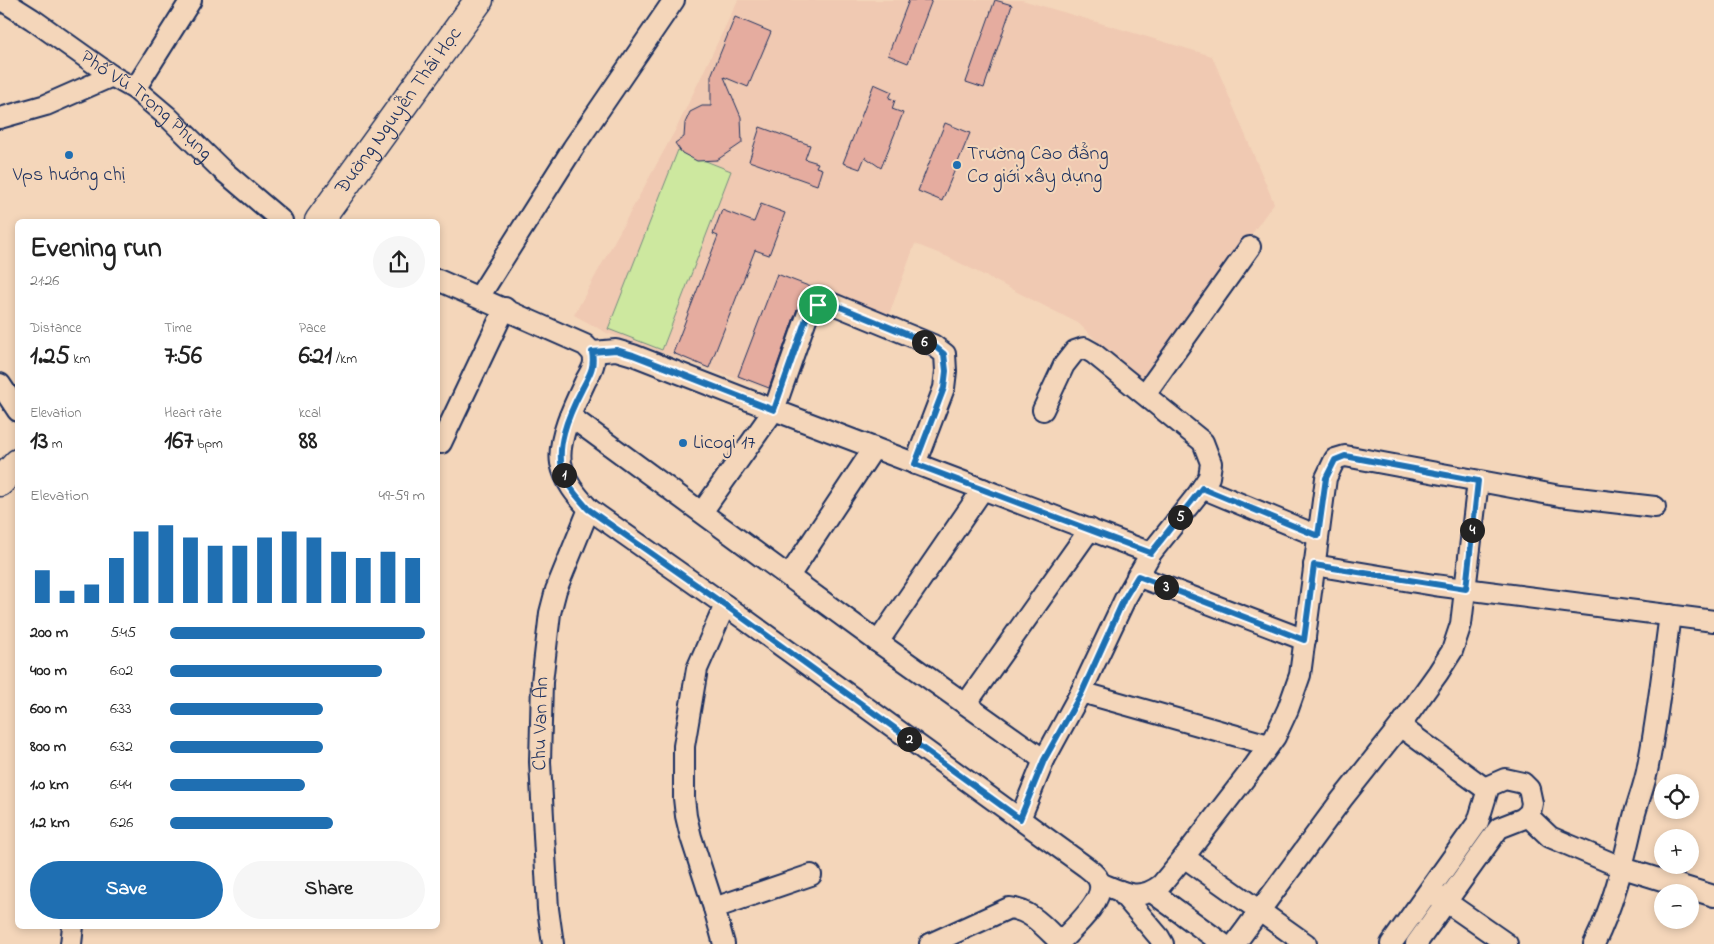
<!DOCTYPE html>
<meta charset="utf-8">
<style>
body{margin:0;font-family:"Indie Flower",sans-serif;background:#f6f6f6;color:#222;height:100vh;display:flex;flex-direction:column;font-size:19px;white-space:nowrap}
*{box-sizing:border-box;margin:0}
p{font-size:16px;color:#767676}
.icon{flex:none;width:28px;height:28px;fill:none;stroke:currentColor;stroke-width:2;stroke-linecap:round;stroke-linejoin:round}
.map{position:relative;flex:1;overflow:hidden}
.details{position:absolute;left:15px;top:219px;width:425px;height:710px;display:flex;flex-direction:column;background:#fff;border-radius:8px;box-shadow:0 2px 8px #0003}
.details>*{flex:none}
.buttons{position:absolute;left:1654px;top:774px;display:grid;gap:10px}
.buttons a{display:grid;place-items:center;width:45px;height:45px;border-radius:50%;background:#fff;box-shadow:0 2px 8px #0003;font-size:25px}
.pin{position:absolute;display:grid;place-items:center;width:42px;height:42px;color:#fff;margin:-21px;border:2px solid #fff;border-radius:50%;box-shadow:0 1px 5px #0007}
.km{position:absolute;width:25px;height:25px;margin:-12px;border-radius:50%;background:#222;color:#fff;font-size:14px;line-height:25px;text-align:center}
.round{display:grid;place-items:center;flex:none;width:52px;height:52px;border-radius:26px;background:#f6f6f6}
.summary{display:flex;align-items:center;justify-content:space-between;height:85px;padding:0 15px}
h1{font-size:28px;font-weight:700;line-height:38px}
.stats{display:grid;grid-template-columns:repeat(3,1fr);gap:8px;height:85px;padding:5px 15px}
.stats div{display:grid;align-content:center}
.stats b{font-size:25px;font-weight:700}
.stats small{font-size:14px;font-weight:400}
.stats p{font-size:14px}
.chart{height:140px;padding:10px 15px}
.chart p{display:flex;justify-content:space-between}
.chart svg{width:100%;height:90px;margin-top:5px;stroke:#1f6fb2;stroke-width:6}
.cta{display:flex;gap:10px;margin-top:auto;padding:10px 15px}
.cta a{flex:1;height:58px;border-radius:30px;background:#1f6fb2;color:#fff;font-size:20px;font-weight:700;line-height:58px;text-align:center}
.cta a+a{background:#f6f6f6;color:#222}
ul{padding:0 15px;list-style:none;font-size:16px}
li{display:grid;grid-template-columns:80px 60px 1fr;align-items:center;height:38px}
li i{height:12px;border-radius:6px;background:#1f6fb2}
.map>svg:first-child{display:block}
.built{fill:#f0c9b2}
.green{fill:#cde89f;stroke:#748c7e}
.building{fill:#e5ac9f;stroke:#1b2f5e}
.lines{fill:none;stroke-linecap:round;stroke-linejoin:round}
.minor-casing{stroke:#1b2f5e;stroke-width:24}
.highway-casing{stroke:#1b2f5e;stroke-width:31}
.minor{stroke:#f4d6ba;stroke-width:20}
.highway{stroke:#f4d6ba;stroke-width:28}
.route-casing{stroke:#fff;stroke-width:10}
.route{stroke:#1f6fb2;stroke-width:6}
.poi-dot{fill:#1f6fb2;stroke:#f4d6ba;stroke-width:2}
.labels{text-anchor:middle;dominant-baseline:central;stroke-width:4.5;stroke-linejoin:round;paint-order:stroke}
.street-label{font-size:20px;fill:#1b2f5e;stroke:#f4d6ba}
.poi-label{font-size:20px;fill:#1b2f5e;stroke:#f4d6ba;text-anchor:start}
</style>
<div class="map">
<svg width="1714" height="944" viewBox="0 0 1714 944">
<rect width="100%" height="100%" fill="#f4d6ba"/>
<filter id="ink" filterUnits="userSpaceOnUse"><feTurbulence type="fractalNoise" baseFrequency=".02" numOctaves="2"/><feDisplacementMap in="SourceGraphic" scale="10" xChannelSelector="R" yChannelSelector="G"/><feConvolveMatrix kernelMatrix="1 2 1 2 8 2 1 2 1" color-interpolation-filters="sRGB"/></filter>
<g filter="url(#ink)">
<path class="built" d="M738,0H1022L1212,56L1274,203L1143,385L1078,323L948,257L915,244L886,323L812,292L774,392L607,333L574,315L677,127Z"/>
<path class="green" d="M678,150L731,171L662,350L608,329Z"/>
<g class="building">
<path d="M909,0H932L908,63L888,55Z"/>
<path d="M995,0L1012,5L984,88L966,82Z"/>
<path d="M735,17L771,32L748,87L724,77L741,117L742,143L717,160L697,161L682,153L675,143L684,137L685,123L690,112L702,106H711V76Z"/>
<path d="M874,84L892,92L889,98L895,100L892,109L903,113L881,168L865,157L860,169L843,163Z"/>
<path d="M945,123L970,133L942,201L918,191Z"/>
<path d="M760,127L810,145L805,159L818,163L816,167L822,169L817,185L749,161Z"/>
<path d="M761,204L785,213L769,255L755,250L709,368L673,353L718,236L713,234L722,210L754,222Z"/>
<path d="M777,274L811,287L807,299L797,309L769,388L738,376Z"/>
</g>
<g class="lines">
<g class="minor-casing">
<g id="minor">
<path id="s1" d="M2,0L32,19L112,76L135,89L168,117L221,169L282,221"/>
<path d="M135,89L191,0"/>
<path d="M0,118L46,105L112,76"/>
<path d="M438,280L585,345C590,350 594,353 594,361C594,368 588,376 585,382C575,403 557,440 561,463C565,482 576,495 589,509L725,605L1086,867C1091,871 1097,875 1099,881C1107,900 1070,931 1058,944"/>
<path d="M479,297L573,148L674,0"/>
<path d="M593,352L616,350L633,355L774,410L1151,553"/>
<path d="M0,384L18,411"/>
<path d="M1145,394L1250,247"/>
<path d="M570,416L878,642L1044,760"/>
<path d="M441,443L505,308"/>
<path d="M1202,488L1318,536"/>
<path d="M702,512L774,410L808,313L818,305L833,304L933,345L945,354L946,371L944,388L915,464"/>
<path d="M1314,565L1434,585L1714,621"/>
<path d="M789,576L874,448"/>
<path d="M1137,576L1305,640"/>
<path d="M878,642L983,489"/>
<path d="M1081,692L1269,745"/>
<path d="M966,704L1090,529"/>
<path d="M1400,726L1487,790"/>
<path d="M1527,815L1550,837L1623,868L1714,896"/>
<path d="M1020,819L1044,760L1081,692L1125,599L1151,553L1198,494L1209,477L1211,463L1203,442L1093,353L1084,348L1075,351L1064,365L1043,410"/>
<path d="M1184,857L1306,944"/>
<path d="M1100,883C1124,893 1139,902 1161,885L1184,857L1255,765L1275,737L1288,709L1300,675L1326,478L1335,459L1345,456L1560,496L1655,507"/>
<path d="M1120,891L1159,937L1163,944"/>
<path d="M1152,892L1223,944"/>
<path d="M1435,894L1507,944"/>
<path d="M714,908L811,875"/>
<path d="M71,944L73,926"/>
<path id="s2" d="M553,944L548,909L540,762L542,682L550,613L556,590L589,509"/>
<path d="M724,944L714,908L691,837L686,816L684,798V746L697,669L725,605"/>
<path d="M930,944L1009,908C1031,910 1045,928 1060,942"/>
<path d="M1235,944L1342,799L1400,726L1438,673L1452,651L1461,624L1478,481"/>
<path d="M1391,944L1478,822L1489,786L1505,779L1523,783L1529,789L1532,803L1530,813L1522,819L1499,828L1416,944"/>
<path d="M1594,944C1613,906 1623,865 1632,825C1636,805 1645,786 1648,766C1658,716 1663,665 1670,615"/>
</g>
</g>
<g class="highway-casing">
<g id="highway">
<path id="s3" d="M319,221L479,0"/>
<path d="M0,482L18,463"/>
</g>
</g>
<use href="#minor" class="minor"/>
<use href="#highway" class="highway"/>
</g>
</g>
<g class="lines" filter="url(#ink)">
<g class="route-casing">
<path id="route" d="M833,304L933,345L944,354L946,371L944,388L915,464L1151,553L1202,488L1318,536L1326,478L1335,460L1345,456L1478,481L1466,589L1314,565L1304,640L1138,576L1124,599L1082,692L1044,760L1020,819L725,605L588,509C580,499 570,490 565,478C553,449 569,414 582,389C589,375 595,368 592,352L616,350L633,355L774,410L808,313L818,305Z"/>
</g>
<use href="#route" class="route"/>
</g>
<g class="poi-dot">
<circle cx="69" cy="155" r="5"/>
<circle cx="957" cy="165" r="5"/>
<circle cx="683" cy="443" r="5"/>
</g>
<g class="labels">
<g class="street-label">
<text stroke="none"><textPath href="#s1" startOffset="179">Phố Vũ Trọng Phụng</textPath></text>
<text stroke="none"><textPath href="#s3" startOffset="136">Đường Nguyễn Thái Học</textPath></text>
<text stroke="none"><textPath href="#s2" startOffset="221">Chu Van An</textPath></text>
</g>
<g class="poi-label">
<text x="967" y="154">Trường Cao đẳng<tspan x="967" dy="23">Cơ giới xây dựng</tspan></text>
<text x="69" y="175" text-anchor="middle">Vps hưởng chị</text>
<text x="693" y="443">Licogi 17</text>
</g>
</g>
</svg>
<div class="buttons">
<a><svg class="icon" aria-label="locate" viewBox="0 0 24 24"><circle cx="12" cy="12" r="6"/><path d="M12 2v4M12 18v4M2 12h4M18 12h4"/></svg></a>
<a>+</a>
<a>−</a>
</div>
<div class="pin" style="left:818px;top:305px;background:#1e9e55"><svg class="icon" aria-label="arrive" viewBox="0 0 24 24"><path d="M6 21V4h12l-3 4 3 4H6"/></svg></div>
<b class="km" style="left:564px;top:475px">1</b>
<b class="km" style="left:909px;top:739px">2</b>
<b class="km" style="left:1166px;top:587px">3</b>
<b class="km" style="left:1472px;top:530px">4</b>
<b class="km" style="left:1180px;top:517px">5</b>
<b class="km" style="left:924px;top:342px">6</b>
<section class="details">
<div class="summary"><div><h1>Evening run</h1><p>21:26</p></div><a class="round"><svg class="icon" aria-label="share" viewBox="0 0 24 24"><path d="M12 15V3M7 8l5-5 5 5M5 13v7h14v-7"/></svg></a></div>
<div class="stats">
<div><p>Distance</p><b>1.25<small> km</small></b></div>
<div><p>Time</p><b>7:56</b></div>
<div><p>Pace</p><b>6:21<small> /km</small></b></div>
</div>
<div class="stats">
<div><p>Elevation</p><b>13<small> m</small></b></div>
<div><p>Heart rate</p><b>167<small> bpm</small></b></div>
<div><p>kcal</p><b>88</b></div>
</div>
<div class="chart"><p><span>Elevation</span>49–59 m</p>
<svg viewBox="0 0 160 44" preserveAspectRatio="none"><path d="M5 44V28M15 44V38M25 44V35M35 44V22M45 44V9M55 44V6M65 44V12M75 44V16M85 44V16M95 44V12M105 44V9M115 44V12M125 44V19M135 44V22M145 44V19M155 44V22"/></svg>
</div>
<ul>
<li><b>200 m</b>5:45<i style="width:100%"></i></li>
<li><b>400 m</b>6:02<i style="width:83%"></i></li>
<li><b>600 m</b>6:33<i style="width:60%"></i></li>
<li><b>800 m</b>6:32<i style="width:60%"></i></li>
<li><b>1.0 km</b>6:44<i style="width:53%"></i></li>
<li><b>1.2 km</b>6:26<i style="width:64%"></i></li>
</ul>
<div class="cta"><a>Save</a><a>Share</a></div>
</section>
</div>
